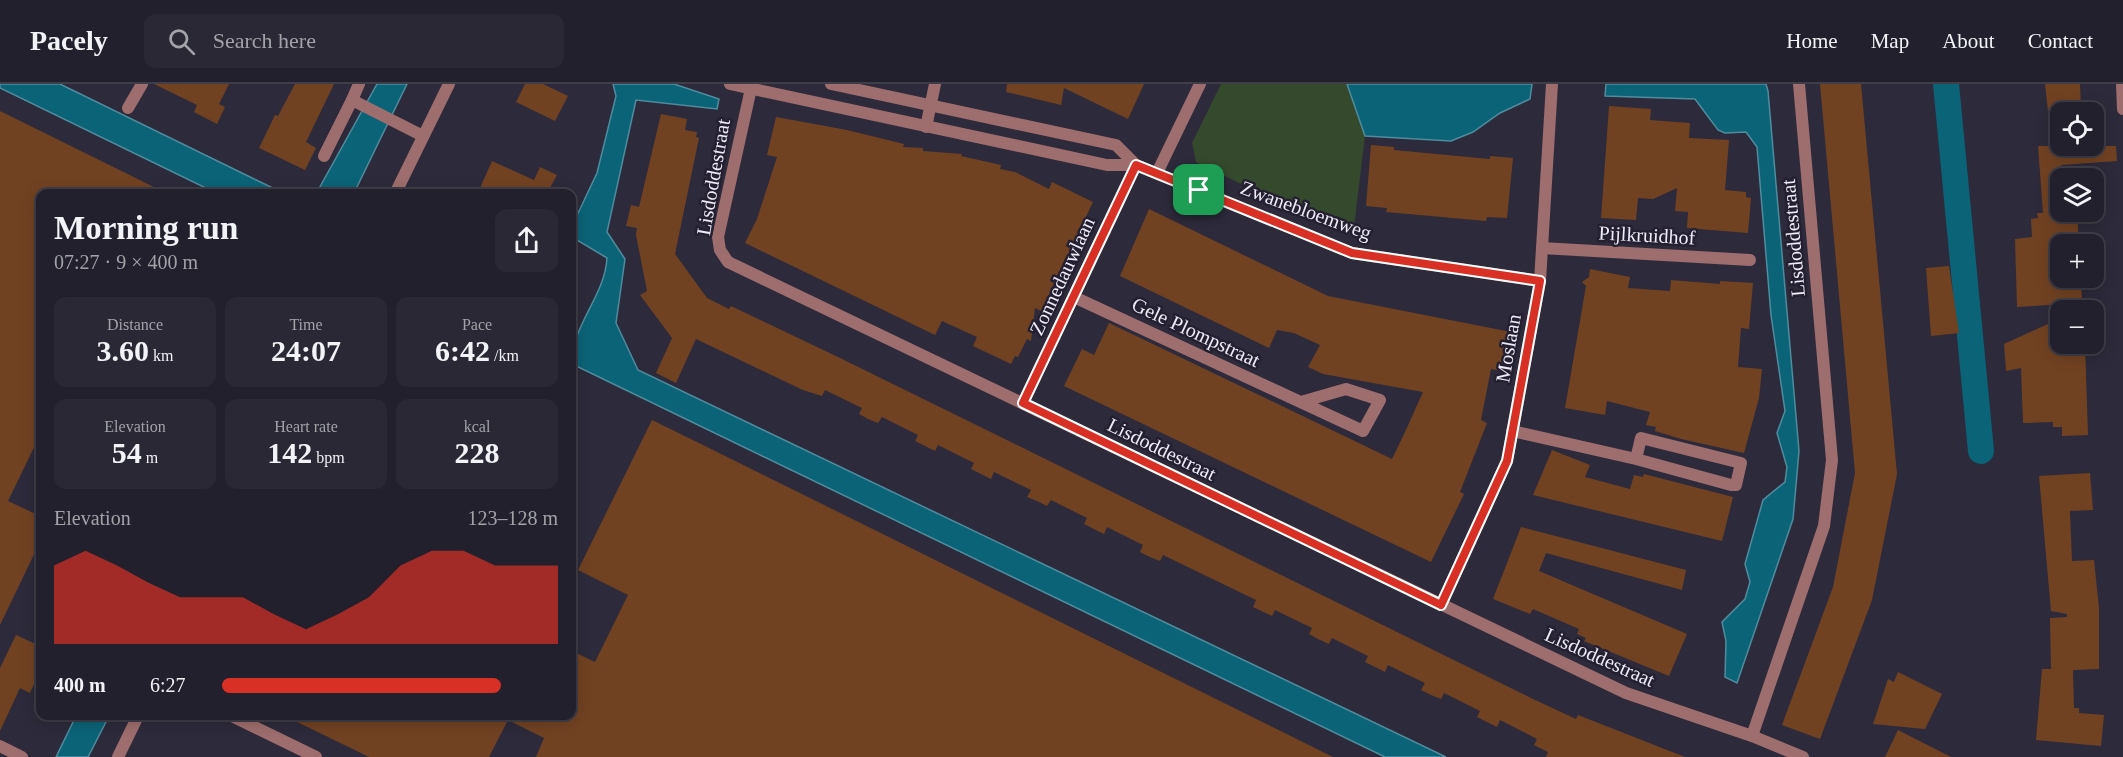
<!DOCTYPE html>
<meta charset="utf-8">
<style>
body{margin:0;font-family:Georgia,serif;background:#2a2834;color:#f1f3f6;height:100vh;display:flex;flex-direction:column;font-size:22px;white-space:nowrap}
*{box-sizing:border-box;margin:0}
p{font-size:20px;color:#a2a3a9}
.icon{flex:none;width:33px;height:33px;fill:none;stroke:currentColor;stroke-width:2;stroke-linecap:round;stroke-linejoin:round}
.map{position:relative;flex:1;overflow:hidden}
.details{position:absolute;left:36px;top:105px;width:540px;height:531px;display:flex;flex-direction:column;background:#22202c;border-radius:12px;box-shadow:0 3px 15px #0003,0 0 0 2px #3f3e48}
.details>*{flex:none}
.tools{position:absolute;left:2050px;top:18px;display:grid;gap:12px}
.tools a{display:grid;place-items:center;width:54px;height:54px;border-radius:12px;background:#22202c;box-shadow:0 3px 15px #0003,0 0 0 2px #3f3e48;font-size:30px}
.pin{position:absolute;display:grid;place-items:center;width:51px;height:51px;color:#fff;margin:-26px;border-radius:12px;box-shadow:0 3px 9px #0006}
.round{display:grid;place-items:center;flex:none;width:63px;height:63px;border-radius:12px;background:#2a2834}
.head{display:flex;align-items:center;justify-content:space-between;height:102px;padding:0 18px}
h1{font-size:33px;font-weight:700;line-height:45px}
.metrics{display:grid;grid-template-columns:repeat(3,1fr);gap:9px;height:102px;padding:6px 18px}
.metrics div{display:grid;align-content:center;border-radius:12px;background:#2a2834;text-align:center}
.metrics b{font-size:30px;font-weight:700}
.metrics small{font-size:16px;font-weight:400}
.metrics p{font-size:16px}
.chart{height:168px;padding:12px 18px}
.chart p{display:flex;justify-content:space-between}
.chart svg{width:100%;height:108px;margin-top:6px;fill:#d93025;opacity:.7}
ul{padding:0 18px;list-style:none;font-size:20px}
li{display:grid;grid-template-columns:96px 72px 1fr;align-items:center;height:45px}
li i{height:15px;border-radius:8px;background:#d93025}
header{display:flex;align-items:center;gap:36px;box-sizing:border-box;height:84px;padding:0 30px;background:#22202c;border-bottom:2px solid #3f3e48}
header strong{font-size:28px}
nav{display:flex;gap:33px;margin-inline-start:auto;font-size:21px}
.search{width:420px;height:54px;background:#2a2834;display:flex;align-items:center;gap:15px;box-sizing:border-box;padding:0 21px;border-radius:12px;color:#a2a3a9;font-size:22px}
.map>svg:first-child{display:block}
.green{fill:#35492d}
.water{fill:#0b6377;stroke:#4f8c9e;stroke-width:1.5}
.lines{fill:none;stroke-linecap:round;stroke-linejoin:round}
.canal{stroke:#0b6377;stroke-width:26}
.building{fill:#714222}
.service{stroke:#9e6d6d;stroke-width:12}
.minor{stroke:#9e6d6d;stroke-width:12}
.tertiary{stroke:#9e6d6d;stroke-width:12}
.route-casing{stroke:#fff;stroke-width:12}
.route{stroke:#d93025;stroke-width:8}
.labels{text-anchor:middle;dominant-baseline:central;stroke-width:5;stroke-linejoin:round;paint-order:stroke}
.street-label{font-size:20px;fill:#eeecf8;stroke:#242031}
</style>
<header>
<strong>Pacely</strong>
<div class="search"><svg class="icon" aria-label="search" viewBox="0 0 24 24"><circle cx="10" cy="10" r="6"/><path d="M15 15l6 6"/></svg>Search here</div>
<nav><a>Home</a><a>Map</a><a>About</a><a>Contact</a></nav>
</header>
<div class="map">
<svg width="2123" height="673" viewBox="0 0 2123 673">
<rect width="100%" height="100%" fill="#2d2a3b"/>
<path class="green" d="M1221,0H1347L1365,52L1353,151L1319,138L1196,78L1192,59Z"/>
<g class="water">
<path d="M0,0H60L283,109H216L0,4Z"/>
<path d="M377,0H407L354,109L316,110Z"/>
<path d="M613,0H674L719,15L717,25L636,16L607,148L625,175L616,239L638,286L1446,673H1385L572,280C571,242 605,212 607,174L572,153V142L597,89L616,12Z"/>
<path d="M1347,0H1532L1530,15L1500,29L1473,48L1451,57L1365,52Z"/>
<path d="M1606,0H1766L1768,7L1799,367L1793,435L1737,599L1725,593L1726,557L1722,538L1745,515L1750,498L1745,480L1763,416L1785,398L1787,383L1777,349L1785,327L1771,231L1757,63L1746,48L1725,49L1718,46L1695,15L1605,12Z"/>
<path d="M76,632H109L88,673H56Z"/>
</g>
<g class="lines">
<path class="canal" d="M1946,0L1981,367"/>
</g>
<g class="building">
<path d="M154,0H229L219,20L225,23L217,40L194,28L197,21Z"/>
<path d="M295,0H334L306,58L316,64L305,86L259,64L275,31L278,32Z"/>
<path d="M525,0H543L568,12L555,37L516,18Z"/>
<path d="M1007,0H1144L1128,35L1064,4L1061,21L1006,8Z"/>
<path d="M1820,0H1861L1897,390L1872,516L1820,655L1782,641L1833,503L1855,389Z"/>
<path d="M2045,0H2080L2081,25L2048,27Z"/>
<path d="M1609,22L1651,25L1650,36L1690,39L1689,54L1729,56L1725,106L1746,108V113L1751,114L1748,149L1687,144L1688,128L1675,127L1677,104L1653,115L1638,114L1636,136L1601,134Z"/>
<path d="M0,27L168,110H40V351L8,417L40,432V458L0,541Z"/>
<path d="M661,30L687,35L685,46L697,48L696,53L699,54L675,170L707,214L729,225L731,222L840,274L1533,615L1576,635L1578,631L1685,673H1546L1548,668L1534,661L1537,655L1500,636L1497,643L1477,633L1480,627L1444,609L1441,615L1431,611L1421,606L1425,599L1406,590L1388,581L1385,588L1365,578L1368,572L1332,554L1329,560L1318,555L1309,550L1312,544L1275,526L1272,532L1253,523L1256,516L1163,471L1160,477L1150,473L1140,468L1143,461L1107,443L1104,450L1084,440L1087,434L1051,416L1047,422L1037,417L1027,413L1031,406L994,388L991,395L971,385L974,379L938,361L935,367L915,357L918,351L882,333L878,339L868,335L859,330L862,324L825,306L822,312L803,306L696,255L676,299L656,289L672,254L640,211L647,207L636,151L637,144L626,142L631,121L639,123Z"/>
<path d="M776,33L847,46L904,60L903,63L923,64V67L962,70L961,72L1001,81L1000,85L1015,88L1049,105L1052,98L1093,118L1041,227L1035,224L1031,257L1027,255L1018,273L1015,272L1011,280L973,262L977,253L942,237L935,251L745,159L757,135L777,73L767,71Z"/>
<path d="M1371,61L1394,63V66L1490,75V72L1513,74L1507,134L1487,133L1486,137L1386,128L1387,124L1366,122Z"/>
<path d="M2038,62H2116L2117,77L2061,81V128H2077L2079,160H2061V194H2081L2082,219L2017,223L2015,155L2032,153L2031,135L2038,134L2037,129H2043Z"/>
<path d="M492,77L534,96L540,83L557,91L550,104L562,110H490L480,104Z"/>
<path d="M1149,125L1328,212L1511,248L1503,287L1491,285L1481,336L1487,339L1460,408L1464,410L1431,478L1064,302L1082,265L1094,271L1109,239L1392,375L1405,348L1423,308L1323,290L1308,283L1320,261L1294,249L1277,246L1269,264L1120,192Z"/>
<path d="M1949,182L1959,249L1931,252L1926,184Z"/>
<path d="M1590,185L1630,193L1628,204L1670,207L1671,196L1720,200V197L1753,199L1749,245L1741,244L1738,283L1762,285L1759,314L1744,369L1681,355L1655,347L1656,343L1646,341L1650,328L1607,317L1605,331L1565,324L1586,202L1582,198L1589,193Z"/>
<path d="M2061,234V260H2085L2088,351L2062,352V343H2053V338L2023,339L2021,284L2006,287L2004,260Z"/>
<path d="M652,336L703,361L1333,673H536L544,654L508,636L489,673H369L285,632H572V567L595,578L628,511L578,486Z"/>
<path d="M1552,366L1590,381L1585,393L1630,405L1634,391L1643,393L1644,390L1733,413L1722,457L1533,411Z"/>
<path d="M2090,389L2093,426L2070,427L2072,477L2094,476L2099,524V585L2073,586L2074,624H2079V629L2104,631L2101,662L2036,656L2042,585H2051L2050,534L2067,533V530L2051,527L2039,392Z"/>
<path d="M1521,443L1686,486L1682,506L1546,469L1539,487L1687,550L1669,592L1584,557L1586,554L1577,550L1579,545L1533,525L1530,530L1493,515Z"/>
<path d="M16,551L40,562V587L30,609L20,604L0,647V584Z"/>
<path d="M1898,588L1942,610L1925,645L1873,640L1888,595L1894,598Z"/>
<path d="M1898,646L1951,673H1885Z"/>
</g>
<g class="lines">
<g class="service">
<path d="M359,0L352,16L423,52"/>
<path d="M324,72L352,16"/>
<path d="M232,632L316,673"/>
<path d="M0,662L22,673"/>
</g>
<g class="minor">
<path d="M730,0L1107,81H1136"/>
<path d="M752,0L718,153L720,166L728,178L1626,609L1752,652L1803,673"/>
<path d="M831,0L1116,61L1136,81L1352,169L1540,197"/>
<path d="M128,24L142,0"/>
<path d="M926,43L935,0"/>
<path d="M1157,89L1200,0"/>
<path d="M1542,164L1750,176"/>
<path d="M1074,213L1363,347L1380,316L1346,305L1301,318"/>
<path d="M1023,319L1136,81"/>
<path d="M1512,347L1636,375L1731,401H1736L1741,379L1641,354L1636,375"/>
<path d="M1441,521L1507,377L1540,197L1552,0"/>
<path d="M1752,652L1824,442L1832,376L1799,0"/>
</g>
<g class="tertiary">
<path d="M2122,0L2123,25"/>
<path d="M395,110L449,0"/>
<path d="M118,673L138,632"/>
</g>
</g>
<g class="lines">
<g class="route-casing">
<path id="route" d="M1136,81L1352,169L1540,197L1507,377L1441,521L1023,319Z"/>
</g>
<use href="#route" class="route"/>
</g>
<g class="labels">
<g class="street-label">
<text transform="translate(713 93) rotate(-80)">Lisdoddestraat</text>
<text transform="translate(1306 126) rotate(20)">Zwanebloemweg</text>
<text transform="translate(1647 151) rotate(3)">Pijlkruidhof</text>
<text transform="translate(1793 154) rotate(-95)">Lisdoddestraat</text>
<text transform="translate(1062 192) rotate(-65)">Zonnedauwlaan</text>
<text transform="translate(1196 248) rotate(25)">Gele Plompstraat</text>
<text transform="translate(1508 264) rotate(-80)">Moslaan</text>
<text transform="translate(1162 365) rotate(26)">Lisdoddestraat</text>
<text transform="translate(1600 573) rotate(24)">Lisdoddestraat</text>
</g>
</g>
</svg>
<div class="tools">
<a><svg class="icon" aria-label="locate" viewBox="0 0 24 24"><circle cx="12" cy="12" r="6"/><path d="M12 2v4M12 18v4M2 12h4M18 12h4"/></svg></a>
<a><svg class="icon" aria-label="layers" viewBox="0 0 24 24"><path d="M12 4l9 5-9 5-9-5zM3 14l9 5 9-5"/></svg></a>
<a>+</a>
<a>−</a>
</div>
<div class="pin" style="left:1199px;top:106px;background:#1e9e55"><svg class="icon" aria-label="arrive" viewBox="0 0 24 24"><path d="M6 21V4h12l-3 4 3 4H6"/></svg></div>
<section class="details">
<div class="head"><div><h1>Morning run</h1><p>07:27 · 9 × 400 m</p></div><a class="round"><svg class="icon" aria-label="share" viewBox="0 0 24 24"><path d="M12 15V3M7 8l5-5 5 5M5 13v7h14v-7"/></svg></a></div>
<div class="metrics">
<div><p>Distance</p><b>3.60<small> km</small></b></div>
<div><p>Time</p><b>24:07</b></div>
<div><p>Pace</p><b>6:42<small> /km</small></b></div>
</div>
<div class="metrics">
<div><p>Elevation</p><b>54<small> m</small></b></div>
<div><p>Heart rate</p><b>142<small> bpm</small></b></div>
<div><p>kcal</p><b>228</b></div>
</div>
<div class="chart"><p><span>Elevation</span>123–128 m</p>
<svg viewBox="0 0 160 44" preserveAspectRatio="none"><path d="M0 44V12L10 6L20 12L30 19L40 25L50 25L60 25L70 32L80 38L90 32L100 25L110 12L120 6L130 6L140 12L150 12L160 12V44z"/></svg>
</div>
<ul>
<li><b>400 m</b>6:27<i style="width:83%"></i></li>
</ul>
</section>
</div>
